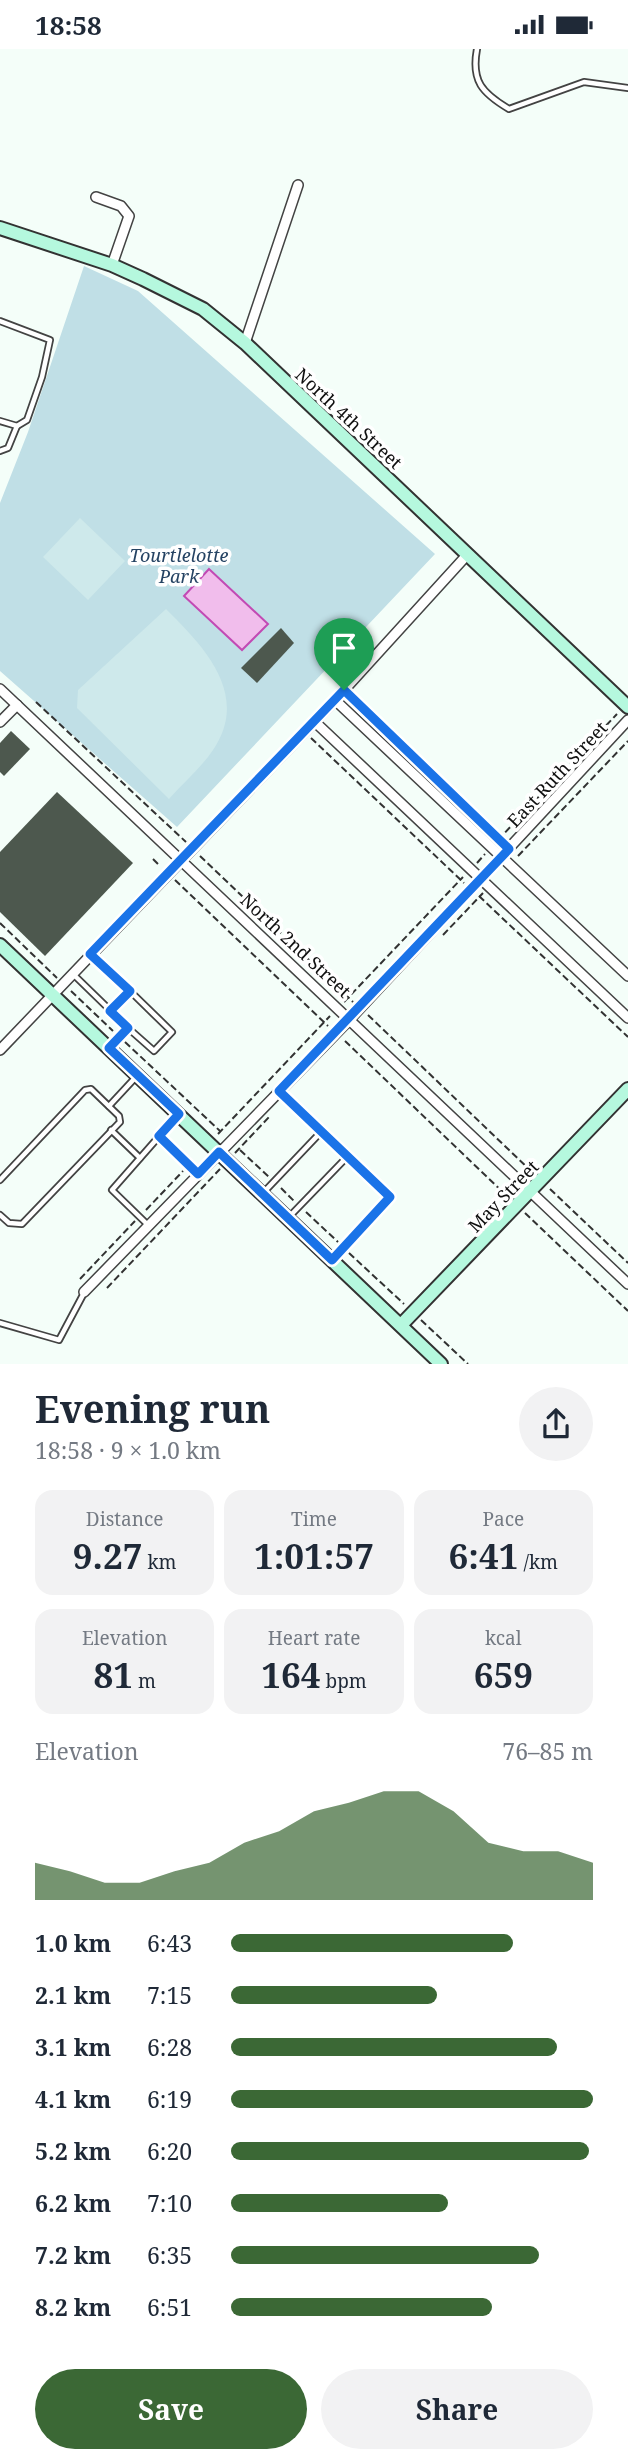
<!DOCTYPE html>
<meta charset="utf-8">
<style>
body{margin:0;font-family:"Noto Serif",serif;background:#f2f2f3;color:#1f2937;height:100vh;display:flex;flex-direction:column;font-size:26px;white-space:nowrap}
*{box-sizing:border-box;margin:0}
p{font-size:23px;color:#747a83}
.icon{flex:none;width:38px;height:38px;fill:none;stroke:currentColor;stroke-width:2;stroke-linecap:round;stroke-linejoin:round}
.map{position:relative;height:1315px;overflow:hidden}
.sheet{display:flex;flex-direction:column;background:#fff;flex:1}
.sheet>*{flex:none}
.pin{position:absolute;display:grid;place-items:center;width:60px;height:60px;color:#fff;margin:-72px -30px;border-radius:50% 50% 50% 0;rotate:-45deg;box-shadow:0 0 7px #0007}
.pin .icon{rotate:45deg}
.round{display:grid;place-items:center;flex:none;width:74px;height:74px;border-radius:37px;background:#f2f2f3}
.overview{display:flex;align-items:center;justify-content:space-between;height:119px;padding:0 35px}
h1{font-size:38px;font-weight:700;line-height:52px}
.stats{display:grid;grid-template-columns:repeat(3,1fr);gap:10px;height:119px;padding:7px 35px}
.stats div{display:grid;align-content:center;border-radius:18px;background:#f2f2f3;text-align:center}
.stats b{font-size:35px;font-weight:700}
.stats small{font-size:19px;font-weight:400}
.stats p{font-size:19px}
.chart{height:196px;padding:14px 35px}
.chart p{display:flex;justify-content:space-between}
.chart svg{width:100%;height:126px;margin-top:7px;fill:#3b6835;opacity:.7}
.button{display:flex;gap:14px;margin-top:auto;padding:14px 35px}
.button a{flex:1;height:80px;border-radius:42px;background:#3b6835;color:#fff;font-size:28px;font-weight:700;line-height:80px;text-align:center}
.button a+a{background:#f2f2f3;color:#1f2937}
ul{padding:0 35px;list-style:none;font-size:23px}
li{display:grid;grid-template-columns:112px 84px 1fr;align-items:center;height:52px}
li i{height:18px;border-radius:9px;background:#3b6835}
.status{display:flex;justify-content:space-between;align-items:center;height:49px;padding:0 35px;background:#fff;direction:ltr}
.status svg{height:19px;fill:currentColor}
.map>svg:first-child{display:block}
.green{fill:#c0dfe6}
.pitch{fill:#cee9eb}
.water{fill:#f1bdec;stroke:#c24ab4;stroke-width:2}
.building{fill:#4d584e}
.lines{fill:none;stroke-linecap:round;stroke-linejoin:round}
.lane-casing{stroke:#434343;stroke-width:8}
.street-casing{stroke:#434343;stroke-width:12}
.secondary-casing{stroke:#323232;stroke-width:16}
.path{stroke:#323232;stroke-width:2;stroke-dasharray:7 3.5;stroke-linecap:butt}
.lane{stroke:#fff;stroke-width:4.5}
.street{stroke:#fff;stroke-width:9}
.secondary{stroke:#b5f8de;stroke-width:12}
.route-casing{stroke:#fff;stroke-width:14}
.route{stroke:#1a73e8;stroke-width:9}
.labels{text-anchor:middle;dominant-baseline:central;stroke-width:7;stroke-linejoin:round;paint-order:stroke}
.street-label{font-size:18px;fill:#101010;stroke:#fff}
.park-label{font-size:18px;font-style:italic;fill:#254363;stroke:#fff}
</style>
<div class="status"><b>18:58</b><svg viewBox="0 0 49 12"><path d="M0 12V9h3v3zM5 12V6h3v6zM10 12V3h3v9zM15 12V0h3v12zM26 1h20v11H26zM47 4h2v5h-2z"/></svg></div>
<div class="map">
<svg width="628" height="1315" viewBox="0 0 628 1315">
<rect width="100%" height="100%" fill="#f4fef9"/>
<path class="green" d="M84,217L138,242L435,505L177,778L0,622V454L28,383Z"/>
<g class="pitch">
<path d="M80,469L125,512L88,551L43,508Z"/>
<path d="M166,560C203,597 251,645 213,701C201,719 183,734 169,750L77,659L78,641Z"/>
</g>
<path class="water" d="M209,520L268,575L242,601L184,547Z"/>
<g class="building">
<path d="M281,579L294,594L257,634L241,619Z"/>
<path d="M11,682L30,700L4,727L0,723V694Z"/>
<path d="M57,743L133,814L45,907L0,863V803Z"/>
</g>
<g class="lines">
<g class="lane-casing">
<g id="lane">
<path d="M477,0C471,32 482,44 509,60L584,33L628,39"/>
<path d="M0,272L50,291L42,328L27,371L17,377L0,372"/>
<path d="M0,402L8,399L17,377"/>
<path d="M91,906L130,942"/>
<path d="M74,926L111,962"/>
<path d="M110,998L128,979L111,962L130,942L172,983L154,1002L128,979"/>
<path d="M280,1042L347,1108"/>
<path d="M109,1057L135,1029"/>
<path d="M111,1081L140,1109"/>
<path d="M159,1087L198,1125"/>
<path d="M0,1131L85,1041L91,1040L119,1067L120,1073L22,1175L9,1174L0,1166"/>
<path d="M264,1143L321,1083"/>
<path d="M289,1168L347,1108L390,1148L333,1210"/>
<path d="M148,1176L112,1141L177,1067"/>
<path d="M0,1274L59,1291L84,1244"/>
</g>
</g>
<g class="street-casing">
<g id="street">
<path d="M96,148L121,157L129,167L112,216"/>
<path d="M245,294L298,136"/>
<path d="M0,640L628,1235"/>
<path d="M335,651L628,927"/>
<path d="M314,672L628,969"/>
<path d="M0,673L17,656"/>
<path d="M0,1001L335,651L467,506"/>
<path d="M84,1243L351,969L628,671"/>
</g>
</g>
<g class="secondary-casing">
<g id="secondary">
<path d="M0,179L112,216L143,230L203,260L245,294L628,658"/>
<path d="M0,896L441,1315"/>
<path d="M401,1276L628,1040"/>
</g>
</g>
<g class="path">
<path d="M351,648L498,790"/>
<path d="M36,653L186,793"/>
<path d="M311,689L464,834"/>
<path d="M498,791L617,665"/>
<path d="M200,807L353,953"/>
<path d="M518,807L628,692"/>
<path d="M153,810L160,817"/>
<path d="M477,814L485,805"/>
<path d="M175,831L328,977"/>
<path d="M479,847L628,988"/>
<path d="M0,874L57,929"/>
<path d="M443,886L483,844"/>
<path d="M71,942L113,982"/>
<path d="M344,953L463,828"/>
<path d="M368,966L531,1122"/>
<path d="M345,992L508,1148"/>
<path d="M125,993L220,1082"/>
<path d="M218,1085L330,967"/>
<path d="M240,1101L269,1128"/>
<path d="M235,1104L270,1067"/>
<path d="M281,1139L294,1152"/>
<path d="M550,1140L628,1214"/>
<path d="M146,1161L183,1122"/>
<path d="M306,1163L338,1193"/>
<path d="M525,1164L628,1262"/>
<path d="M349,1204L404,1255"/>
<path d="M80,1230L135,1172"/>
<path d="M107,1239L220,1120"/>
<path d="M421,1271L468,1315"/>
</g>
<use href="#lane" class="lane"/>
<use href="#street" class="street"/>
<use href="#secondary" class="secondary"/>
</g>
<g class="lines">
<g class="route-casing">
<path id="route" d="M344,641L509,800L279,1042L390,1148L332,1211L219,1103L198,1125L159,1087L179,1065L109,999L128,979L110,962L130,942L90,905Z"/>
</g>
<use href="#route" class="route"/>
</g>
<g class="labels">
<g class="street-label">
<text transform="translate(349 369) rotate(43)">North 4th Street</text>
<text transform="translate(557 725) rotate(-47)">East Ruth Street</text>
<text transform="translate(296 896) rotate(43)">North 2nd Street</text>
<text transform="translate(503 1147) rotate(-46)">May Street</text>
</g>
<g class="park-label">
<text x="179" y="506">Tourtlelotte<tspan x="179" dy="21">Park</tspan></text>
</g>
</g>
</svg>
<div class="pin" style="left:344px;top:641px;background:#1e9e55"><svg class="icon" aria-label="arrive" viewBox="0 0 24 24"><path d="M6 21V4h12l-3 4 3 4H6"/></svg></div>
</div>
<section class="sheet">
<div class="overview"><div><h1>Evening run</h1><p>18:58 · 9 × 1.0 km</p></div><a class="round"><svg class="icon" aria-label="share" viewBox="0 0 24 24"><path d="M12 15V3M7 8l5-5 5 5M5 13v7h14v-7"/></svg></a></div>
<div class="stats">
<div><p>Distance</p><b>9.27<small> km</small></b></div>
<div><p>Time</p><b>1:01:57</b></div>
<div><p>Pace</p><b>6:41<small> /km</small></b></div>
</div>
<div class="stats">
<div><p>Elevation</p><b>81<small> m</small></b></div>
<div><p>Heart rate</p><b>164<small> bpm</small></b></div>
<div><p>kcal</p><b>659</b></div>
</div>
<div class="chart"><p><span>Elevation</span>76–85 m</p>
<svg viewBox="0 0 160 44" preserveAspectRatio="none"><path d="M0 44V31L10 34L20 38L30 38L40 34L50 31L60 24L70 20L80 13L90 10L100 6L110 6L120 13L130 24L140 27L150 27L160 31V44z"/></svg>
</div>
<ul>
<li><b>1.0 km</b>6:43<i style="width:78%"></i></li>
<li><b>2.1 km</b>7:15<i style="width:57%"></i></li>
<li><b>3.1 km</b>6:28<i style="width:90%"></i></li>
<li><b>4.1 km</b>6:19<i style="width:100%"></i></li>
<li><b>5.2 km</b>6:20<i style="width:99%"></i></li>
<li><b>6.2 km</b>7:10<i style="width:60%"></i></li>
<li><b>7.2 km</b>6:35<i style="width:85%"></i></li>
<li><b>8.2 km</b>6:51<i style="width:72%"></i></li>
</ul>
<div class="button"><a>Save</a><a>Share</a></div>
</section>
